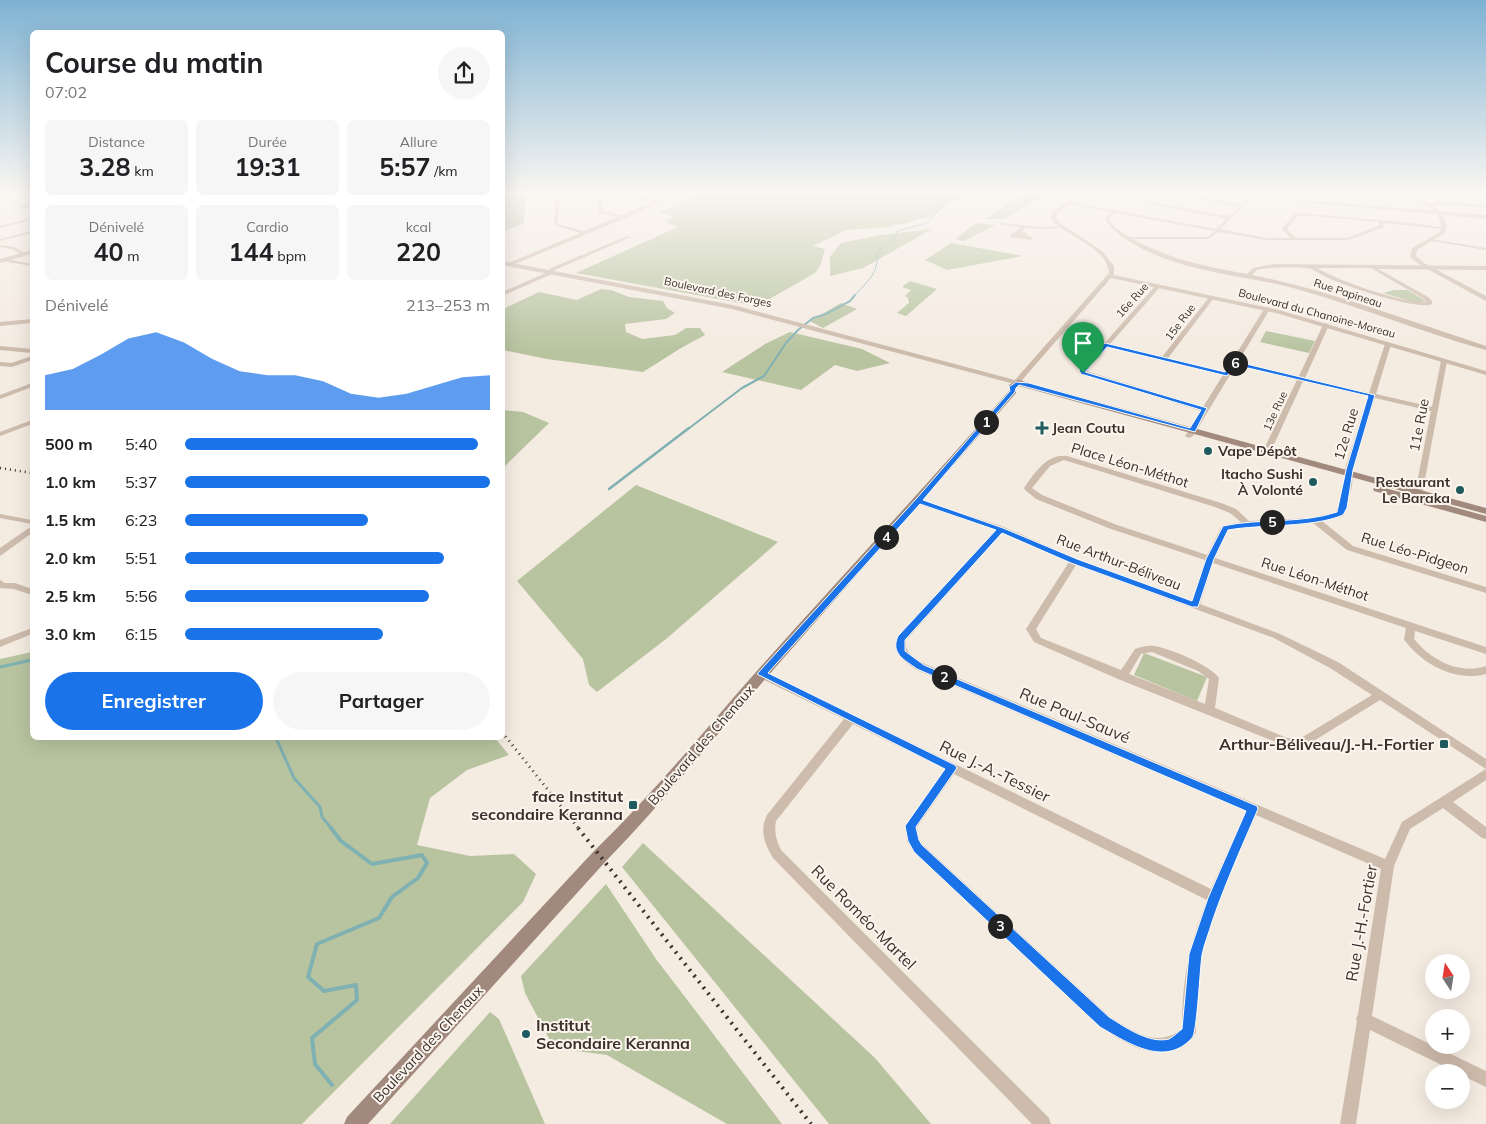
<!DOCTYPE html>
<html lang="fr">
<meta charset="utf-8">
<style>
body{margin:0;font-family:Mulish,sans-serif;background:#f6f6f6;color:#202124;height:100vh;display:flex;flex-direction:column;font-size:19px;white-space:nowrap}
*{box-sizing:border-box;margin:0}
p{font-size:16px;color:#757577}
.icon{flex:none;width:28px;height:28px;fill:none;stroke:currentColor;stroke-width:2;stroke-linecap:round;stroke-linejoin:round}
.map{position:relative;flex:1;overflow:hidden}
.details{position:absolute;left:30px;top:30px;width:475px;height:710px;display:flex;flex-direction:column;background:#fff;border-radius:8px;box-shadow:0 5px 20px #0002}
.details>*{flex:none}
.needle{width:32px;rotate:348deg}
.tools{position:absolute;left:1425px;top:954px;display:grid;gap:10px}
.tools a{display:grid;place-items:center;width:45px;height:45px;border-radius:50%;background:#fff;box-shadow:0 5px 20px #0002;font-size:25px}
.pin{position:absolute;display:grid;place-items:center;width:42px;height:42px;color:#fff;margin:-51px -21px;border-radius:50% 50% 50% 0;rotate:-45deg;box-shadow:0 0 5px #0007}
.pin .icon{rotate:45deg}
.km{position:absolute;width:25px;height:25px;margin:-12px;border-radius:50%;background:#222;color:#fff;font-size:14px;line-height:25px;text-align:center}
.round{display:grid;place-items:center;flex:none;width:52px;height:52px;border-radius:26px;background:#f6f6f6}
.headline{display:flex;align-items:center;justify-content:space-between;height:85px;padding:0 15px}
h1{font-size:28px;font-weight:700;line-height:38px}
.metrics{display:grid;grid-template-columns:repeat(3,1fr);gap:8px;height:85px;padding:5px 15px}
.metrics div{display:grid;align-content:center;border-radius:8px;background:#f6f6f6;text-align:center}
.metrics b{font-size:25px;font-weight:700}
.metrics small{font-size:14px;font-weight:400}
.metrics p{font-size:14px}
.chart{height:140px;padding:10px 15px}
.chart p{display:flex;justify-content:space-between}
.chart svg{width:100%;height:90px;margin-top:5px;fill:#1a73e8;opacity:.7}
.action{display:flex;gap:10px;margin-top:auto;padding:10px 15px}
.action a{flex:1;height:58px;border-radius:30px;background:#1a73e8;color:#fff;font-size:20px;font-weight:700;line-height:58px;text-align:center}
.action a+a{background:#f6f6f6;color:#202124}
ul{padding:0 15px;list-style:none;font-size:16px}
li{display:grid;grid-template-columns:80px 60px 1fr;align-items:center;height:38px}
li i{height:12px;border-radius:6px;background:#1a73e8}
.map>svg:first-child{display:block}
.green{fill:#b8c4a0}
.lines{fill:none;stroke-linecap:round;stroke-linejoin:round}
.stream-far4{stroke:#7fb0b2;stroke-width:1}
.stream-far3{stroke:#7fb0b2;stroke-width:2}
.stream-far2{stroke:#7fb0b2;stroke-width:2.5}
.stream-far1{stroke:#7fb0b2;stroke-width:3}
.stream{stroke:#7fb0b2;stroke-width:4}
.minor{fill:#cdbbac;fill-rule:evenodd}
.tertiary{fill:#cdbbac;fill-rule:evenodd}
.secondary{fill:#a18a7d;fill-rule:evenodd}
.rail-far2{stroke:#3b302b;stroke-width:2.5;stroke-dasharray:1 4;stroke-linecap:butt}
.rail-far1{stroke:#3b302b;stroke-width:3;stroke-dasharray:1 4.5;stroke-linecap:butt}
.rail{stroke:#3b302b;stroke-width:4;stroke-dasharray:2 5.5;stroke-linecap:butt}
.route{fill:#1a73e8;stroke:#fff;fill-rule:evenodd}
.poi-dot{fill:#1f5a5e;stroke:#fbf5ee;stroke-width:2}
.labels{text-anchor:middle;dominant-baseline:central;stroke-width:4;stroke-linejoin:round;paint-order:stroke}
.far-street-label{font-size:11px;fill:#3b302b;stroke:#fbf5ee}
.street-label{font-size:14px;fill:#3b302b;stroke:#fbf5ee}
.poi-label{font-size:14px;font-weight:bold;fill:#3b302b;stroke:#fbf5ee;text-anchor:start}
.near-street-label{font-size:16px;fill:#3b302b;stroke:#fbf5ee}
.near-poi-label{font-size:16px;font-weight:bold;fill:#3b302b;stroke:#fbf5ee;text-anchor:end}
</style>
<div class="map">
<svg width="1486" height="1124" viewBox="0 0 1486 1124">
<rect width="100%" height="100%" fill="#f4ebe1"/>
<g class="green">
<path d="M503,193H526L524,224L508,229L503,234Z"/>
<path d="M704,193H971L950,203L932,216L889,227L847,230L813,246L825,249L820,266L815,273L757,306L576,273L678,227L665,222L673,216L659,213Z"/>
<path d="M1026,193H1049L1005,219H984Z"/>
<path d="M976,223L995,225L964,241L955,239Z"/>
<path d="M932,229L863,268L830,276V257L841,243L881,235Z"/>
<path d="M951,243L1023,256L947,270L925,260Z"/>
<path d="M910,281L937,289L906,316L897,313L909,303L908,298L905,296L911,290L902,287Z"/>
<path d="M601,289L611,290L629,297L663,301L667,308L675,313L666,319L625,324L626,332L642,339L675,335L686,328H700L705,335L681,348L643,372L547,359L503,350V309L539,292L577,300Z"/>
<path d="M1394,290H1407L1426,301L1417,303L1383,293Z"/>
<path d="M841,303L857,309L823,328L810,321Z"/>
<path d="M1266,331L1315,341L1309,353L1260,342Z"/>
<path d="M790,332L862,349L890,363L857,371L835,365L801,390L722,372L765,344Z"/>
<path d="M503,410L523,412L549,423L503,468Z"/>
<path d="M636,485L778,542L666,639L597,692L589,685L583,659L517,581Z"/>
<path d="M32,652V738H495L509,755L467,770L430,798L417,845L470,856L514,854L536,874L523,902L302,1124H0V659Z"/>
<path d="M1144,653L1207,677L1197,701L1134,675Z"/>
<path d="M643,843L875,1058L931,1124H829L622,867Z"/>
<path d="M606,884L656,959L782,1124H727L607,1055L554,1048L525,993L521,976Z"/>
<path d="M490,1012L499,1019L545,1124H390Z"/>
</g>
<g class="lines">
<path class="stream-far4" d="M854,296C868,280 879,274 877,252L895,238L897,231L927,223L955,193"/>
<path class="stream-far3" d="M688,429L742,388L764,376L786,343L798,330L813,318L826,314L850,301L855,295"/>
<path class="stream-far2" d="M609,489L689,428"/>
<g class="stream-far1">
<path d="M0,667L32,660"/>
<path d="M276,738L294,778L320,807L322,817L332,829"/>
</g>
<path class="stream" d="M331,828L341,841L372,864L422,855L427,863L418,878L392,897L379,918L317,944L308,977L324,991L356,985L357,1000L312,1038L315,1064L332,1085"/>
<g class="minor">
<path d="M13,193H21L0,199V197Z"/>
<path d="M556,193H560L558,224L584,231L618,217L599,213L597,193H601L603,211L622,215L653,202L640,199V197C652,193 652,196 664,196C669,196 674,193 680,193L626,218L510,266H506V264L580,233L554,225ZM650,196L662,198L657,200L646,198Z"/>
<path d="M1391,193H1398L1427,203L1449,202L1486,206V208L1449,204L1433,205L1441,213L1439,214L1428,206Z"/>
<path d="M1252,194L1255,195L1220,229L1266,238H1291L1282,229L1293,215L1299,213L1413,223L1446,228L1444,229L1383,223L1384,225L1383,228L1348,240H1266L1218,232L1209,239H1133C1171,260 1204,266 1247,274L1253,268L1274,264L1486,266V270L1378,269L1428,297L1432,301V304C1418,311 1345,286 1328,278C1322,276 1317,271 1311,269C1304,266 1265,267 1257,270C1256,271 1253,274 1252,275C1332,291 1409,321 1486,346V350C1421,332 1358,306 1293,288C1251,277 1205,274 1163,258C1146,251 1112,236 1105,218L1110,212L1066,203L1068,202L1216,229L1226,219L1149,204L1141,202L1140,198L1142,197L1186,195L1241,204ZM1186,197L1239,207L1229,216L1150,202L1145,199ZM1115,213L1214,231L1208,237H1129L1116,228L1111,223L1109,218ZM1300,215L1378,222L1380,225L1347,238H1296L1287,229L1297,217ZM1317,268H1371L1424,299L1426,302C1401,303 1339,281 1317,268Z"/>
<path d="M32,201V203L25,205L32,206V208L23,209L20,205Z"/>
<path d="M32,218V220L0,228V226Z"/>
<path d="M1000,223L1042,227L1062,226L1064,227L1062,228L1042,229L1026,228L1022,231L1033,238V239L1031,240L1010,237V235L1021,227L1002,225L1000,224Z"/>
<path d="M32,231V233L0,241V239Z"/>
<path d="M627,236L631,237L555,270L552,274L502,296V292L548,272L551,268Z"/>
<path d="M1430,239L1486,248V250L1432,241H1430Z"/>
<path d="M0,245L14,247L26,254L24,255L11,249L0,247Z"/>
<path d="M3,258L32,264V266L1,261V259Z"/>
<path d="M1156,285L1161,286L1110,344L1162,357L1210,296H1214V298L1168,358L1225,372L1264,309L1267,307L1270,309L1238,362L1299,376L1323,325L1326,323L1329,325L1305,378L1369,393L1385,344L1388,342L1391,344L1376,394L1432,407L1441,361L1444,359L1447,361L1422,495H1419L1415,493L1431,411L1375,398L1353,469L1352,486L1344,514L1343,516L1322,521L1353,546L1486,587V593L1347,550L1313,523L1254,525L1228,530L1215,558L1486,647V654L1415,631L1414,639C1431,660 1459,675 1486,666V674C1456,682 1424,665 1406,642L1404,640L1406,628L1213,563L1200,604L1280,634L1338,662L1486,759V780L1453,802L1486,827V839L1482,838L1443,808L1410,829L1394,866L1372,1016L1486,1071V1087L1461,1075V1072H1456L1370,1030L1356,1124H1340L1357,1021L1356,1019L1358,1014L1381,869L1256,815C1236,861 1211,909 1201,959C1197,983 1196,1008 1196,1032C1193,1039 1187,1044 1179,1047C1149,1060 1126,1043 1100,1027L914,852L907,841L905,826L945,769L853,724L776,821C774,832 776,840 781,850L1049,1118L1051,1124H1032L773,858C765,844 759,831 767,815L844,719L758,677L757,674L758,671L762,670L1211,889L1246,811L917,670C905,662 891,653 898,637L996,530L915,503L914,501L915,499H918L1004,527L1077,559L1192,601L1205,560L1111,529L1036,499L1025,490L1024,488C1035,473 1046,454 1067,456L1221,503L1236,509L1249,521L1311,518L1336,512L1344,486L1345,469L1368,396L1303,381L1271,451L1267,453L1263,451L1297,380L1236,365L1193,436L1189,438L1185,436L1201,411L1080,373V371ZM1107,347L1223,375L1203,407L1086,371ZM1064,460L1215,507L1230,513L1241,522L1222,526L1207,555L1117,525L1042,495L1032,488L1050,466ZM1002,533L1069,562L1026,629L1034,642L1118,679L1286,746L1307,745L1380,700L1486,769L1402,822L1385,859L925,664C914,658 904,653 906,640ZM1076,565L1274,638L1330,668L1372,695L1301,738H1287L1215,708L1219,678C1210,665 1171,649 1155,646C1148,645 1141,647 1135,649L1121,670L1041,638L1036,629ZM1152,652L1198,671L1209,679L1205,704L1129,674L1141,654ZM954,774L1207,900C1189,946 1182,979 1182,1029C1156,1049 1133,1031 1110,1017L922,844L919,839L917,827Z"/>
<path d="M32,319V323L0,326V322Z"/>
<path d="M0,346L32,349V353L0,350Z"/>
<path d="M32,356V360L12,367L0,366V362L11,363Z"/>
<path d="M32,383V387L0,399V395Z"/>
<path d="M32,420V424L0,436V432Z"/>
<path d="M0,514L32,520V524L0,518Z"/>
<path d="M29,528H32V533L0,556V548Z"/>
<path d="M0,580L5,583H15L32,589V595L14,589L0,588Z"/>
<path d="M32,628V634L0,647V640Z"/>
</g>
<g class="tertiary">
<path d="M1078,193H1084L1058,212L1056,218L1060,223L1102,251L1114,266V275L1279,310L1486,371V375L1276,313L1111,278L1023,379L1021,385H1018L732,309L502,265V261L733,305L1015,380L1109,273C1107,246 1065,237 1050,218L1054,210Z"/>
<path d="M1239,193H1254L1298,200L1486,215V219L1442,215L1447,225L1445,233L1417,250L1416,256L1424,263L1486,296V301L1420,265L1410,257L1412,248L1440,232L1441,225L1437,214L1298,202Z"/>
<path d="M32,250V254L0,263V259Z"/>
</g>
<g class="secondary">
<path d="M1018,380L1486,508V514L1019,386L1016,388V393C934,488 850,582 767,677C713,738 663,803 606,861L368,1124H344L347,1117L594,851C652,795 703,732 756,672C840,578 926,486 1009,391V385Z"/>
<path d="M1378,486L1486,516V522L1374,491L1373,489Z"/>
</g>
<path class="rail-far2" d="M0,468L32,473"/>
<path class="rail-far1" d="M502,732L579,829"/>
<path class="rail" d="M578,828L811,1124"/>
</g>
<linearGradient id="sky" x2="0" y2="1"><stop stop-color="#7eb2d2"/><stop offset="0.55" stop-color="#faf6f2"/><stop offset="1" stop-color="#faf6f2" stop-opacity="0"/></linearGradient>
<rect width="1486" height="351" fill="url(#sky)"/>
<path class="route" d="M1105,343L1225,372L1234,361L1375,395L1353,470L1347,508L1343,515C1313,528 1262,524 1228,530L1214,559L1198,607H1192L1071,563L1002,533L905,640V651L924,665L1257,806L1258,809C1242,846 1225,884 1212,922C1209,933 1204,944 1202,955C1200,968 1197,1034 1192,1038C1165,1068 1128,1043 1100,1027L914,852L908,841L905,826L945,769L757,674L916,499L1010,391L1009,387L1016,382L1029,383L1190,428L1201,410L1081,374L1079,370ZM1107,347L1227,376L1235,365L1368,396L1346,470L1337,512C1302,524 1259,518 1223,526L1206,559L1192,601L1077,559L1003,528L923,500L1015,392L1016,388L1019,385L1195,432L1207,408L1085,372ZM920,504L996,530L898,636C890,654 905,660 917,669L1246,811L1208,898L1189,954L1182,1029C1178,1032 1173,1037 1169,1039C1149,1044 1125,1027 1109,1017L922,845L919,840L916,827L955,771L957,768L955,765L768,673Z"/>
<g class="poi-dot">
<path d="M1039.5 420.5h5v5h5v5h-5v5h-5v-5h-5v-5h5z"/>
<circle cx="1208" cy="451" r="5"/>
<circle cx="1313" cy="482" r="5"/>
<circle cx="1460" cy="490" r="5"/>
<rect x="1439" y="739" width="10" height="10" rx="2.5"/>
<rect x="628" y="800" width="10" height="10" rx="2.5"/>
<circle cx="526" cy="1034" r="5"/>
</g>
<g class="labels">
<g class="far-street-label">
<text transform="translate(718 292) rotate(12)">Boulevard des Forges</text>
<text transform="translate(1348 293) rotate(18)">Rue Papineau</text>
<text transform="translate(1132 300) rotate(-48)">16e Rue</text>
<text transform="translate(1317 313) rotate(15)">Boulevard du Chanoine-Moreau</text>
<text transform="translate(1180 322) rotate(-53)">15e Rue</text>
<text transform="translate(1275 411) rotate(-65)">13e Rue</text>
</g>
<g class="street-label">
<text transform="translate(1419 425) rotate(-79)">11e Rue</text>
<text transform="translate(1346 434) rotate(-73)">12e Rue</text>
<text transform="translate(1130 465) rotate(17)">Place Léon-Méthot</text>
<text transform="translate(1415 553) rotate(17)">Rue Léo-Pidgeon</text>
<text transform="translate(1119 562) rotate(21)">Rue Arthur-Béliveau</text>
<text transform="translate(1315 579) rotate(18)">Rue Léon-Méthot</text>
<text transform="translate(701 745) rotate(-49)">Boulevard des Chenaux</text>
<text transform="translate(428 1044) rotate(-47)">Boulevard des Chenaux</text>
</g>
<g class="poi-label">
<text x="1052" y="428">Jean Coutu</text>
<text x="1218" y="451">Vape Dépôt</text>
<text x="1303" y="474" text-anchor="end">Itacho Sushi<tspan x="1303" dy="16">À Volonté</tspan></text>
<text x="1450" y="482" text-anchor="end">Restaurant<tspan x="1450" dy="16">Le Baraka</tspan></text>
</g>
<g class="near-street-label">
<text transform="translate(1075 715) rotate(23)">Rue Paul-Sauvé</text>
<text transform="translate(995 771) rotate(26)">Rue J.-A.-Tessier</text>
<text transform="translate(864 917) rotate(45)">Rue Roméo-Martel</text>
<text transform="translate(1361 923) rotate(-80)">Rue J.-H.-Fortier</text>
</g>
<g class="near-poi-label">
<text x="1434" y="744">Arthur-Béliveau/J.-H.-Fortier</text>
<text x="623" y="796">face Institut<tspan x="623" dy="18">secondaire Keranna</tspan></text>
<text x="536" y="1025" text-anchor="start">Institut<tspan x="536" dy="18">Secondaire Keranna</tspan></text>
</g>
</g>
</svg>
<div class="tools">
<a><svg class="needle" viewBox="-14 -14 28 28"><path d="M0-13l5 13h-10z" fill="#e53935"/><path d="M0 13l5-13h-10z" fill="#757577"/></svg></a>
<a>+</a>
<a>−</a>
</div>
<div class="pin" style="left:1083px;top:373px;background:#1e9e55"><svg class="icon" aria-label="arrive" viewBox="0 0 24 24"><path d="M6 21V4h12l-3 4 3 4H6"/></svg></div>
<b class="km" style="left:986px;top:422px">1</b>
<b class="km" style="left:944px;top:677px">2</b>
<b class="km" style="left:1000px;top:926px">3</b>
<b class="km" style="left:886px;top:537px">4</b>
<b class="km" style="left:1272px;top:522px">5</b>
<b class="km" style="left:1235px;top:363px">6</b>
<section class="details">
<div class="headline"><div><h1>Course du matin</h1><p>07:02</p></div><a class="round"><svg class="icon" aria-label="share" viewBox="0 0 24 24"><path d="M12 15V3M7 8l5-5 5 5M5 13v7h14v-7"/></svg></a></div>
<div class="metrics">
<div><p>Distance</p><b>3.28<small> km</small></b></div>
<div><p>Durée</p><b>19:31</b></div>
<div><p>Allure</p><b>5:57<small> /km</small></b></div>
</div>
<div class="metrics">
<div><p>Dénivelé</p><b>40<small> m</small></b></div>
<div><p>Cardio</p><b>144<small> bpm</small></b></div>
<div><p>kcal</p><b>220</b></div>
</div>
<div class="chart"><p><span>Dénivelé</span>213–253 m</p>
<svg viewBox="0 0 160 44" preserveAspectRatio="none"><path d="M0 44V27L10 24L20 17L30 9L40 6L50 11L60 19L70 25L80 27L90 27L100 30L110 36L120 38L130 36L140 32L150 28L160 27V44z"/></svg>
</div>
<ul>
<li><b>500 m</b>5:40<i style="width:96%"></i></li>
<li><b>1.0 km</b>5:37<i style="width:100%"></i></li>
<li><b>1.5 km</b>6:23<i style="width:60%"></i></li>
<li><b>2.0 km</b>5:51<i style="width:85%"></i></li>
<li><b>2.5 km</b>5:56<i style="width:80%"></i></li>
<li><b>3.0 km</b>6:15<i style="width:65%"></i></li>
</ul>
<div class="action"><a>Enregistrer</a><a>Partager</a></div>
</section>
</div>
